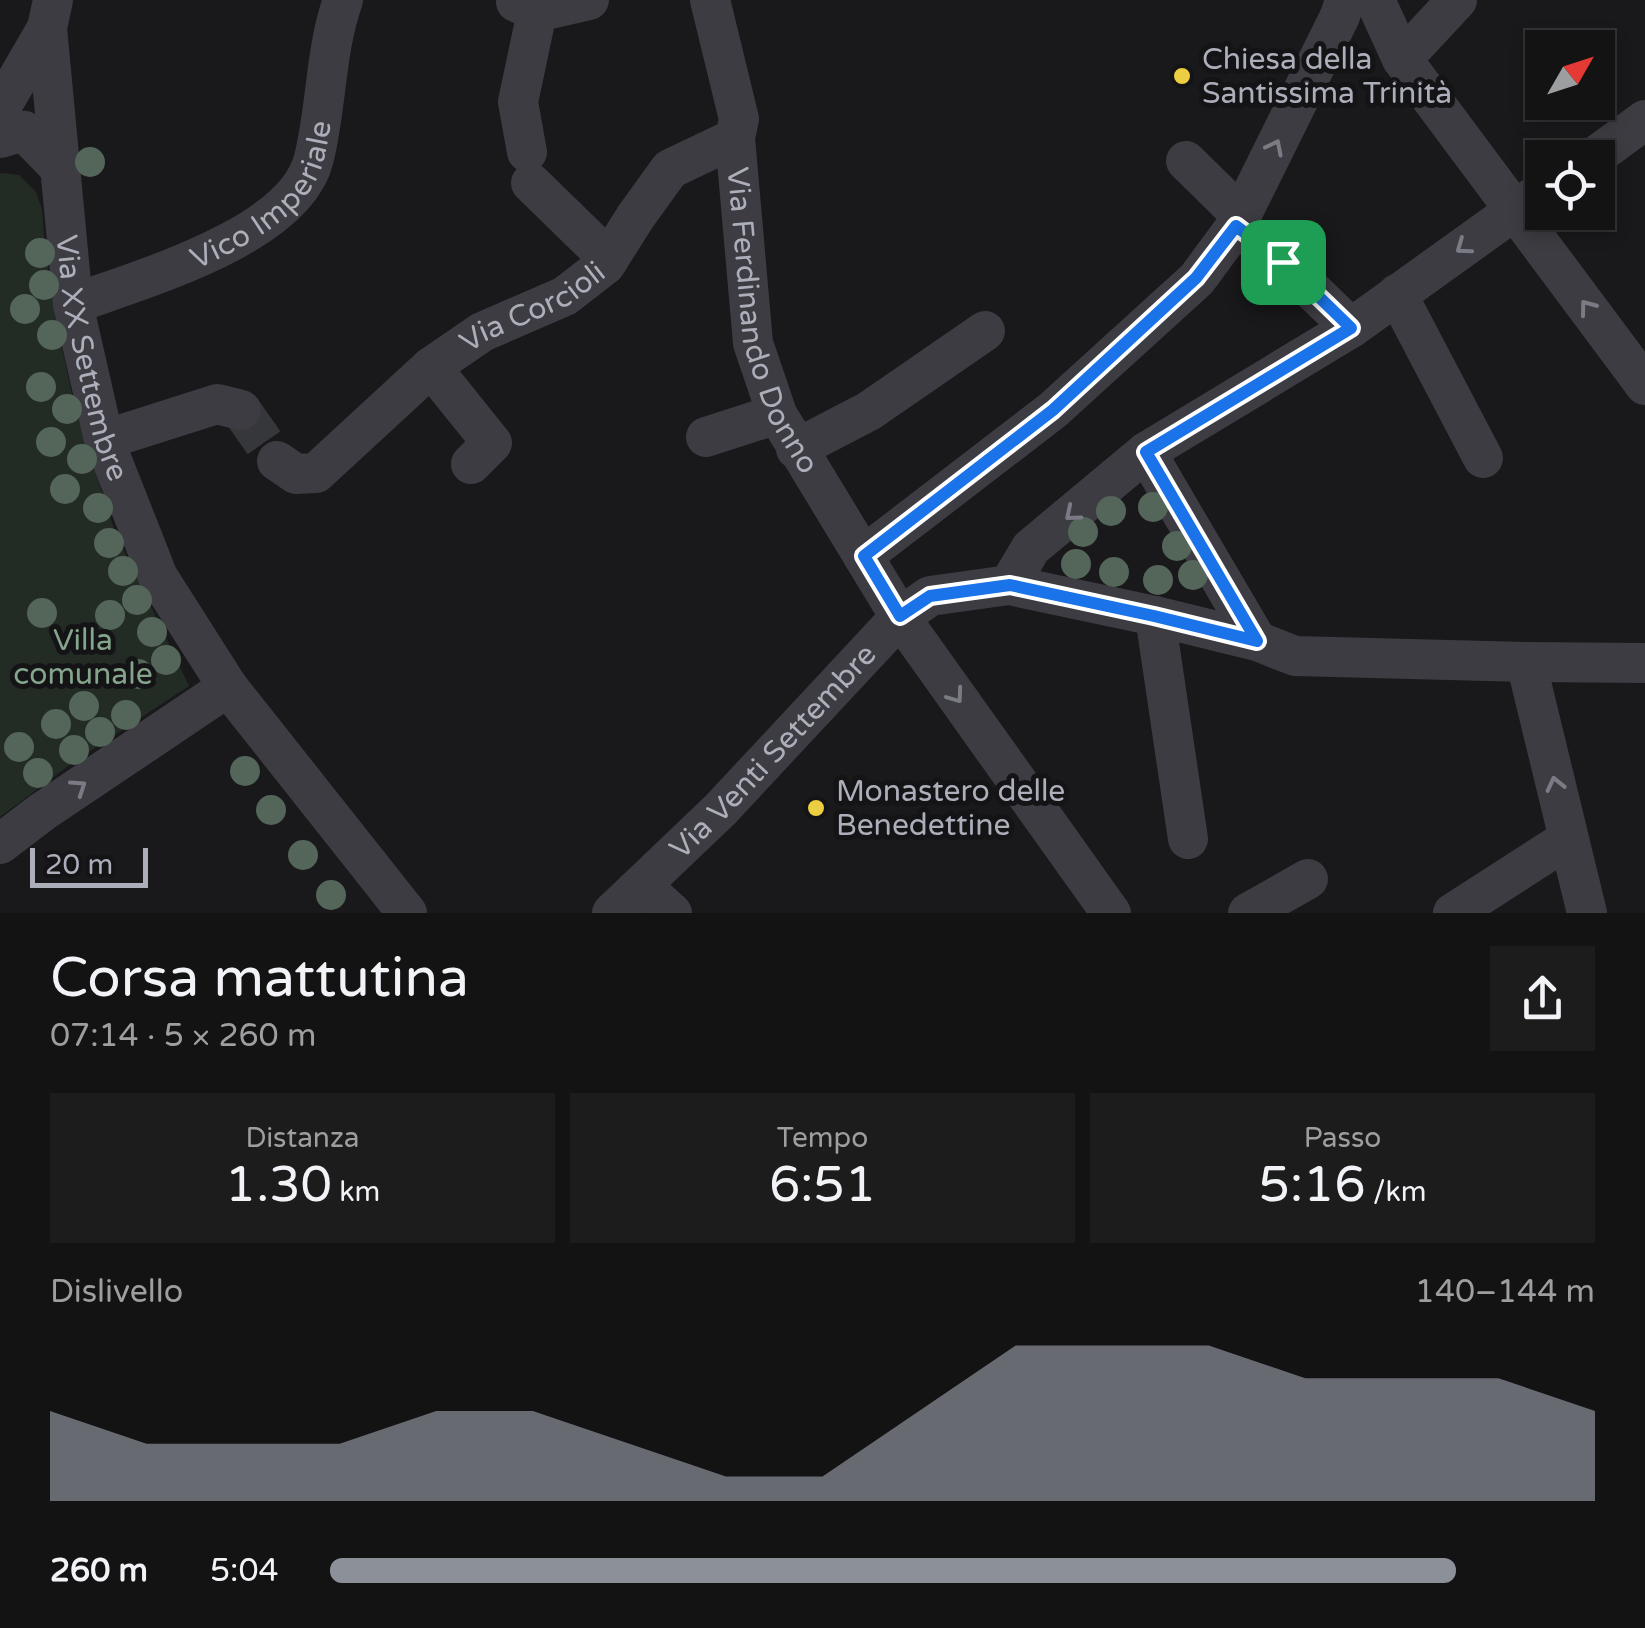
<!DOCTYPE html>
<html lang="it">
<meta charset="utf-8">
<style>
body{margin:0;font-family:"Varela Round",sans-serif;background:#1c1c1d;color:#f1f3f6;height:100vh;display:flex;flex-direction:column;font-size:38px;white-space:nowrap}
*{box-sizing:border-box;margin:0}
p{font-size:32px;color:#9d9ea0}
.icon{flex:none;width:55px;height:55px;fill:none;stroke:currentColor;stroke-width:2;stroke-linecap:round;stroke-linejoin:round}
.map{position:relative;height:913px;overflow:hidden}
.sheet{display:flex;flex-direction:column;background:#131314;flex:1}
.sheet>*{flex:none}
.needle{width:65px;rotate:51deg}
.tools{position:absolute;left:1525px;top:30px;display:grid;gap:20px}
.tools a{display:grid;place-items:center;width:90px;height:90px;border-radius:0px;background:#131314;box-shadow:0 5px 15px #0003,0 0 0 2px #323234;font-size:50px}
.scale{position:absolute;left:30px;bottom:25px;width:118px;box-sizing:border-box;padding-left:10px;border:5px solid #acaeba;border-top:0;font-size:28px;line-height:35px;white-space:nowrap;color:#acaeba;-webkit-text-stroke:8px #141416;paint-order:stroke}
.pin{position:absolute;display:grid;place-items:center;width:85px;height:85px;color:#fff;margin:-42px;border-radius:20px;box-shadow:0 5px 15px #0006}
.round{display:grid;place-items:center;flex:none;width:105px;height:105px;border-radius:0px;background:#1c1c1d}
.headline{display:flex;align-items:center;justify-content:space-between;height:170px;padding:0 50px}
h1{font-size:55px;font-weight:600;line-height:75px}
.figures{display:grid;grid-template-columns:repeat(3,1fr);gap:15px;height:170px;padding:10px 50px}
.figures div{display:grid;align-content:center;border-radius:0px;background:#1c1c1d;text-align:center}
.figures b{font-size:50px;font-weight:600}
.figures small{font-size:28px;font-weight:400}
.figures p{font-size:28px}
.chart{height:280px;padding:20px 50px}
.chart p{display:flex;justify-content:space-between}
.chart svg{width:100%;height:180px;margin-top:10px;fill:#8c9099;opacity:.7}
ul{padding:0 50px;list-style:none;font-size:32px}
li{display:grid;grid-template-columns:160px 120px 1fr;align-items:center;height:75px}
li i{height:25px;border-radius:12px;background:#8c9099}
.map>svg:first-child{display:block}
.green{fill:#232b25}
.lines{fill:none;stroke-linecap:round;stroke-linejoin:round}
.minor-tunnel{stroke:#36373b;stroke-width:40;stroke-dasharray:40 20;stroke-linecap:butt}
.minor{stroke:#3c3c42;stroke-width:40}
.tree{fill:#546559}
.oneway{stroke:#7a7b84}
.route-casing{stroke:#fff;stroke-width:20}
.route{stroke:#1a73e8;stroke-width:12}
.poi-dot{fill:#ebce41;stroke:#141416;stroke-width:4}
.labels{text-anchor:middle;dominant-baseline:central;stroke-width:10;stroke-linejoin:round;paint-order:stroke}
.poi-label{font-size:30px;fill:#acaeba;stroke:#141416;text-anchor:start}
.street-label{font-size:30px;fill:#acaeba;stroke:#141416}
.park-label{font-size:30px;fill:#84a48b;stroke:#141416}
</style>
<div class="map">
<svg width="1645" height="913" viewBox="0 0 1645 913">
<rect width="100%" height="100%" fill="#19191b"/>
<path class="green" d="M2,173L19,175L36,192L42,209L45,247L57,326L76,412L115,532L189,686L75,761L0,817V174Z"/>
<g class="lines">
<path class="minor-tunnel" d="M241,410L277,461"/>
<g class="minor">
<path id="s1" d="M53,0L47,28L73,304L104,440L158,577L228,687L407,913"/>
<path id="s2" d="M710,0L739,119L735,138L753,343L777,414L900,617L1111,913"/>
<path d="M1375,0L1402,59L1645,385"/>
<path d="M516,2L537,12L589,0"/>
<path d="M1402,59L1457,0"/>
<path d="M0,109L47,28"/>
<path d="M0,138L24,131L60,168"/>
<path d="M527,152L518,102L537,12"/>
<path d="M1593,158L1645,120"/>
<path d="M1186,161L1241,215"/>
<path d="M531,183L609,259"/>
<path d="M1236,226L1283,262L1351,328"/>
<path d="M1397,294L1483,458"/>
<path id="s3" d="M73,304C141,279 296,236 314,158C327,105 325,51 343,0"/>
<path d="M431,367L492,443L471,464"/>
<path d="M706,437L777,414"/>
<path d="M104,440L217,404L241,410"/>
<path d="M796,449L869,411L985,331"/>
<path d="M1146,452L1257,641"/>
<path id="s4" d="M277,461L296,474L316,473L431,367L482,332L565,296L605,265L636,216L670,169L735,138"/>
<path d="M863,556L1053,410L1197,279L1236,226L1340,16L1345,0"/>
<path d="M1009,585L1031,548L1146,452L1351,328L1542,191"/>
<path d="M1155,616L1188,839"/>
<path d="M1526,662L1587,913"/>
<path d="M0,844L42,812L228,687"/>
<path d="M642,886L672,913"/>
<path id="s5" d="M612,913L720,810L900,617L930,596L1009,585L1155,616L1257,641L1295,656L1526,662L1645,663"/>
<path d="M1248,913L1308,879"/>
<path d="M1453,913L1568,839"/>
</g>
</g>
<g class="tree">
<circle cx="90" cy="162" r="15"/>
<circle cx="40" cy="253" r="15"/>
<circle cx="44" cy="285" r="15"/>
<circle cx="25" cy="309" r="15"/>
<circle cx="52" cy="335" r="15"/>
<circle cx="41" cy="387" r="15"/>
<circle cx="67" cy="409" r="15"/>
<circle cx="51" cy="442" r="15"/>
<circle cx="82" cy="459" r="15"/>
<circle cx="65" cy="489" r="15"/>
<circle cx="1153" cy="507" r="15"/>
<circle cx="98" cy="508" r="15"/>
<circle cx="1111" cy="511" r="15"/>
<circle cx="1083" cy="532" r="15"/>
<circle cx="109" cy="543" r="15"/>
<circle cx="1177" cy="546" r="15"/>
<circle cx="1076" cy="564" r="15"/>
<circle cx="123" cy="571" r="15"/>
<circle cx="1114" cy="572" r="15"/>
<circle cx="1193" cy="575" r="15"/>
<circle cx="1158" cy="580" r="15"/>
<circle cx="137" cy="600" r="15"/>
<circle cx="42" cy="613" r="15"/>
<circle cx="110" cy="615" r="15"/>
<circle cx="152" cy="632" r="15"/>
<circle cx="166" cy="660" r="15"/>
<circle cx="138" cy="674" r="15"/>
<circle cx="84" cy="706" r="15"/>
<circle cx="126" cy="715" r="15"/>
<circle cx="56" cy="724" r="15"/>
<circle cx="100" cy="732" r="15"/>
<circle cx="19" cy="747" r="15"/>
<circle cx="74" cy="750" r="15"/>
<circle cx="245" cy="771" r="15"/>
<circle cx="38" cy="773" r="15"/>
<circle cx="271" cy="810" r="15"/>
<circle cx="303" cy="855" r="15"/>
<circle cx="331" cy="895" r="15"/>
</g>
<defs><path id="oneway-chevron" d="M-2-3.5L2.5 0L-2 3.5" fill="none" stroke-width="1.6" stroke-linecap="round" stroke-linejoin="round" transform="scale(2.5)"/></defs>
<g class="oneway">
<use href="#oneway-chevron" transform="translate(1275 147) rotate(-63)"/>
<use href="#oneway-chevron" transform="translate(1463 247) rotate(144)"/>
<use href="#oneway-chevron" transform="translate(1587 307) rotate(-127)"/>
<use href="#oneway-chevron" transform="translate(1072 514) rotate(140)"/>
<use href="#oneway-chevron" transform="translate(956 696) rotate(54)"/>
<use href="#oneway-chevron" transform="translate(1555 784) rotate(-103)"/>
<use href="#oneway-chevron" transform="translate(79 787) rotate(-34)"/>
</g>
<g class="lines">
<g class="route-casing">
<path id="route" d="M1236,226L1283,262L1351,328L1146,452L1257,641L1154,616L1010,585L930,596L900,616L864,556L1053,410L1196,278Z"/>
</g>
<use href="#route" class="route"/>
</g>
<g class="poi-dot">
<circle cx="1182" cy="76" r="10"/>
<circle cx="816" cy="808" r="10"/>
</g>
<g class="labels">
<g class="poi-label">
<text x="1202" y="59">Chiesa della<tspan x="1202" dy="34">Santissima Trinità</tspan></text>
<text x="836" y="791">Monastero delle<tspan x="836" dy="34">Benedettine</tspan></text>
</g>
<g class="street-label">
<text stroke="none"><textPath href="#s3" startOffset="228">Vico Imperiale</textPath></text>
<text stroke="none"><textPath href="#s4" startOffset="318">Via Corcioli</textPath></text>
<text stroke="none"><textPath href="#s2" startOffset="330">Via Ferdinando Donno</textPath></text>
<text stroke="none"><textPath href="#s1" startOffset="362">Via XX Settembre</textPath></text>
<text stroke="none"><textPath href="#s5" startOffset="228">Via Venti Settembre</textPath></text>
</g>
<g class="park-label">
<text x="83" y="640">Villa<tspan x="83" dy="34">comunale</tspan></text>
</g>
</g>
</svg>
<div class="tools">
<a><svg class="needle" viewBox="-14 -14 28 28"><path d="M0-13l5 13h-10z" fill="#e53935"/><path d="M0 13l5-13h-10z" fill="#9d9ea0"/></svg></a>
<a><svg class="icon" aria-label="locate" viewBox="0 0 24 24"><circle cx="12" cy="12" r="6"/><path d="M12 2v4M12 18v4M2 12h4M18 12h4"/></svg></a>
</div>
<div class="scale">20 m</div>
<div class="pin" style="left:1283px;top:262px;background:#1e9e55"><svg class="icon" aria-label="arrive" viewBox="0 0 24 24"><path d="M6 21V4h12l-3 4 3 4H6"/></svg></div>
</div>
<section class="sheet">
<div class="headline"><div><h1>Corsa mattutina</h1><p>07:14 · 5 × 260 m</p></div><a class="round"><svg class="icon" aria-label="share" viewBox="0 0 24 24"><path d="M12 15V3M7 8l5-5 5 5M5 13v7h14v-7"/></svg></a></div>
<div class="figures">
<div><p>Distanza</p><b>1.30<small> km</small></b></div>
<div><p>Tempo</p><b>6:51</b></div>
<div><p>Passo</p><b>5:16<small> /km</small></b></div>
</div>
<div class="chart"><p><span>Dislivello</span>140–144 m</p>
<svg viewBox="0 0 160 44" preserveAspectRatio="none"><path d="M0 44V22L10 30L20 30L30 30L40 22L50 22L60 30L70 38L80 38L90 22L100 6L110 6L120 6L130 14L140 14L150 14L160 22V44z"/></svg>
</div>
<ul>
<li><b>260 m</b>5:04<i style="width:89%"></i></li>
</ul>
</section>
